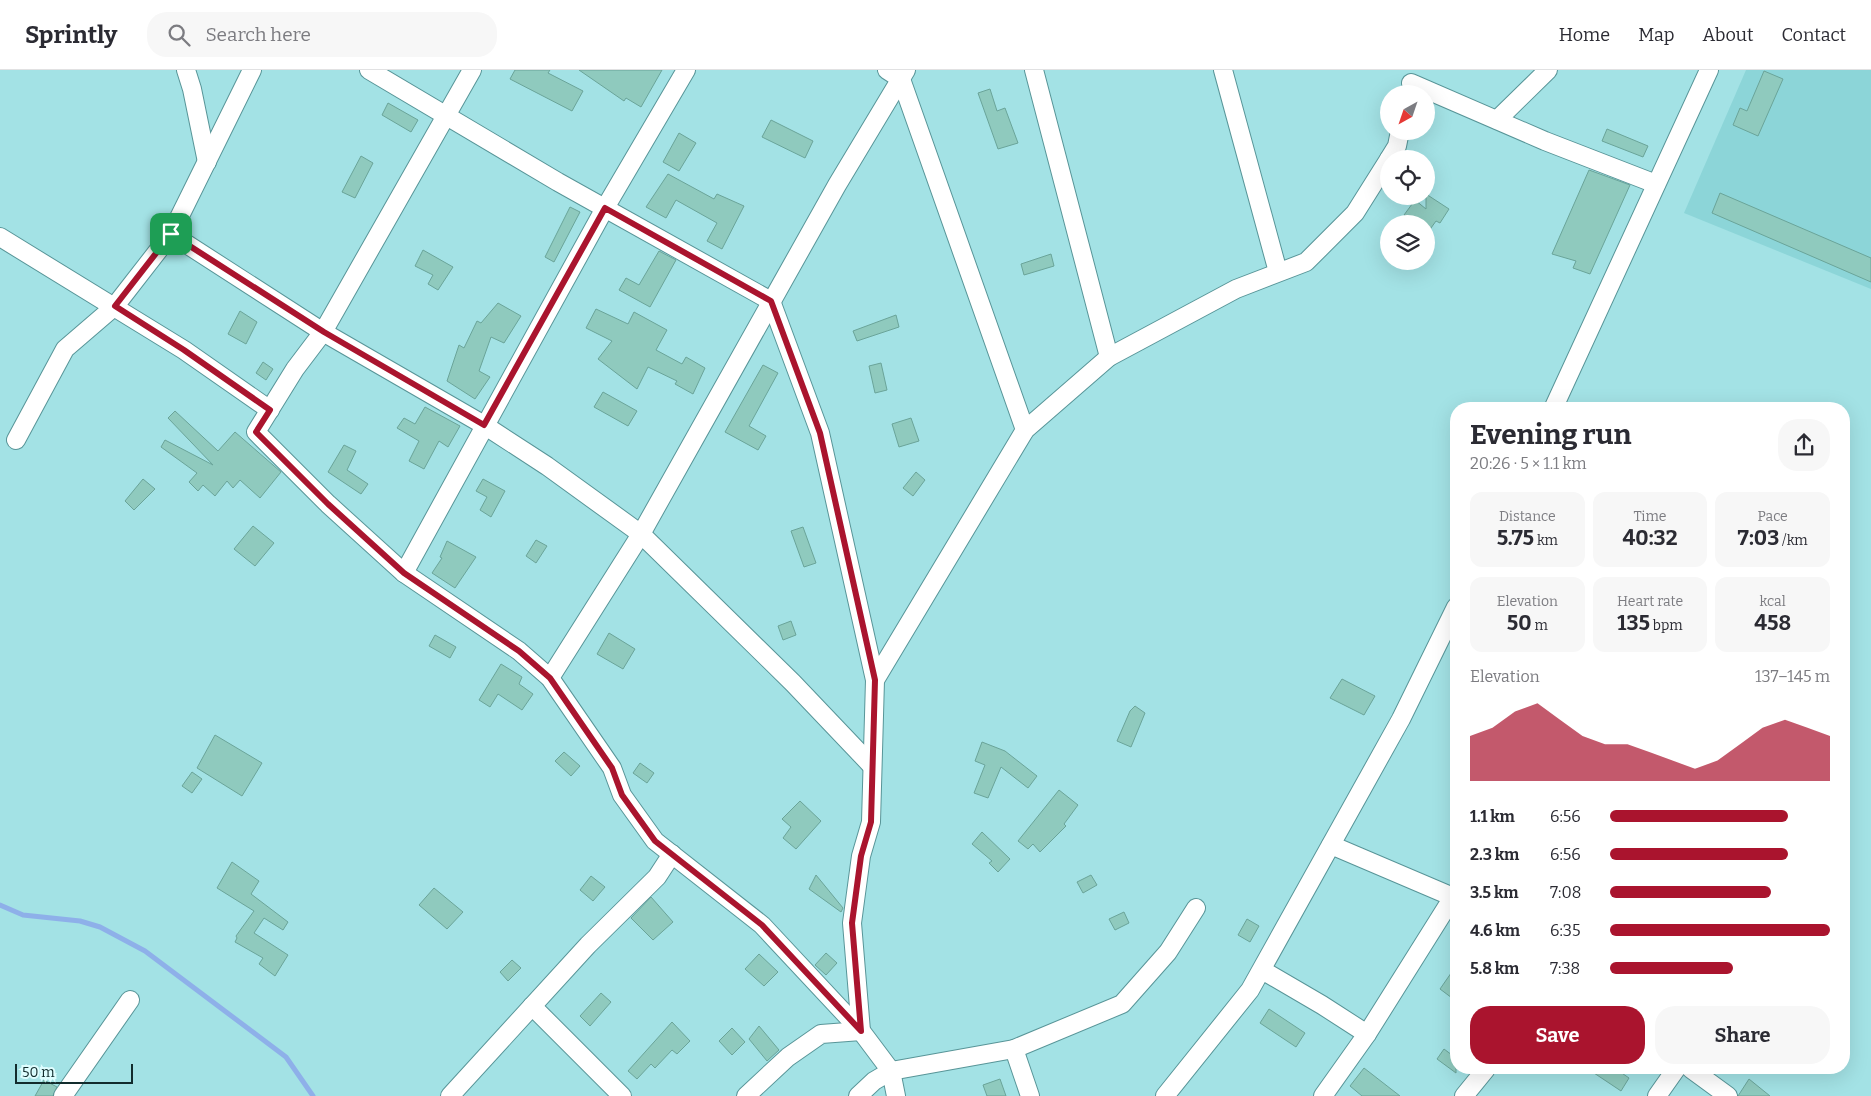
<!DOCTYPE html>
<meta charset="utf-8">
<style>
body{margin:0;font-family:Bitter,serif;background:#f7f7f7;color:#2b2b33;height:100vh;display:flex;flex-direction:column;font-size:19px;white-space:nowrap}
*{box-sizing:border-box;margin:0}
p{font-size:16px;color:#7c7c81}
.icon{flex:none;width:28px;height:28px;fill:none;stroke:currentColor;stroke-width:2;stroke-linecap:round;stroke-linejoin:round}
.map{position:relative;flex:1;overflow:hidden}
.side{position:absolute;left:1450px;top:332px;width:400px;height:672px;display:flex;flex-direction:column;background:#fff;border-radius:20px;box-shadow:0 5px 20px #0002}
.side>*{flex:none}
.needle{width:32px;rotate:220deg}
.tools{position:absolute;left:1380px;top:15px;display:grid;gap:10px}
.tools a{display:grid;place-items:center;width:55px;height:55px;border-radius:50%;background:#fff;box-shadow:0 5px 20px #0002;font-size:25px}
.scale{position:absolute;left:15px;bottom:12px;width:118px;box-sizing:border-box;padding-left:5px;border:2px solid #122c2d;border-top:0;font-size:14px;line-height:18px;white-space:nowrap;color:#122c2d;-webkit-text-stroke:4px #defdfe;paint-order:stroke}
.pin{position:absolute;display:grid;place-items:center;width:42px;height:42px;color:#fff;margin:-21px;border-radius:10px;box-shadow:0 2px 8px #0006}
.round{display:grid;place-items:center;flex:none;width:52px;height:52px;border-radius:20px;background:#f7f7f7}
.headline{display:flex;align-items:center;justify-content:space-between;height:85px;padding:0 20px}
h1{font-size:28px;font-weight:700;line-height:38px}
.metrics{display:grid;grid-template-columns:repeat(3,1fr);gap:8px;height:85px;padding:5px 20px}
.metrics div{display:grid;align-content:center;border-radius:12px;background:#f7f7f7;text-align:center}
.metrics b{font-size:21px;font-weight:700}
.metrics small{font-size:14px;font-weight:400}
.metrics p{font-size:14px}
.chart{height:140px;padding:10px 20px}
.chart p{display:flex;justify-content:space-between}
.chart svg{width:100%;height:90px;margin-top:5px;fill:#aa142e;opacity:.7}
.primary-button{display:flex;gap:10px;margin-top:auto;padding:10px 20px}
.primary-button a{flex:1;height:58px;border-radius:20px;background:#aa142e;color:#fff;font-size:20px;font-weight:700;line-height:58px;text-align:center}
.primary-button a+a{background:#f7f7f7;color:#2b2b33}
ul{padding:0 20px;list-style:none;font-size:16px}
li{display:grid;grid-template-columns:80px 60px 1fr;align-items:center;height:38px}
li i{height:12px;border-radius:6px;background:#aa142e}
header{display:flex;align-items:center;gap:30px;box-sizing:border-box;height:70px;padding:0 25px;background:#fff;border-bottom:1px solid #e1e1e2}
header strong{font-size:24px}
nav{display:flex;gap:28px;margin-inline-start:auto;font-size:18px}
.search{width:350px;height:45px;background:#f7f7f7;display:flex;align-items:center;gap:12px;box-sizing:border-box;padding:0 18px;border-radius:20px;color:#7c7c81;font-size:19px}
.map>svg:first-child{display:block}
.built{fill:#8cd5d8}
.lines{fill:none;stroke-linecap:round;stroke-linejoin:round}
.stream{stroke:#8eb0e9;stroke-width:5}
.building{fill:#8fcabe;stroke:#6aa499}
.minor-casing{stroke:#589598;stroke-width:20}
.minor{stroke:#fff;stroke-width:18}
.route-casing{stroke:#fff;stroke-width:10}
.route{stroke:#aa142e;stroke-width:6}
</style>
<header>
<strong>Sprintly</strong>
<div class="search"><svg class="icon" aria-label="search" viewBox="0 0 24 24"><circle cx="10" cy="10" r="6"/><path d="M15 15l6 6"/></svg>Search here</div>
<nav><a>Home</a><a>Map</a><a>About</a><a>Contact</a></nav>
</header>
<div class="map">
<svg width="1871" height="1026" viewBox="0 0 1871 1026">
<rect width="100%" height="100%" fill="#a3e2e5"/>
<path class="built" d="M1746,0H1871V219L1684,143Z"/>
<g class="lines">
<path class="stream" d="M0,835L23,845L80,851L100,857L145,881L286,987L313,1026"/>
</g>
<g class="building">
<path d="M515,0H550L548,3L583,21L572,41L510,9Z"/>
<path d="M579,0H662L641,37L626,28L624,31Z"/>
<path d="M1764,1L1783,9L1758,66L1733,55L1740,38L1747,41Z"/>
<path d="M990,19L997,41L1005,38L1018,73L998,79L978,23Z"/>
<path d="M388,33L418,50L411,62L382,45Z"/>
<path d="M771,50L813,71L805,88L762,67Z"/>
<path d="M1607,59L1648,76L1643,87L1602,71Z"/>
<path d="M679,63L696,73L679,101L663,92Z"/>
<path d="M361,86L373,93L355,128L342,122Z"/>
<path d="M1589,100L1630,115L1590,204L1573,198L1576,191L1552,184Z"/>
<path d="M668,104L714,129L717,124L744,136L722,179L707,171L717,153L676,130L666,148L646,137Z"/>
<path d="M1720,123L1871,188V212L1712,143Z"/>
<path d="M1426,124L1449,139L1440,153L1436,151L1426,165V154H1416L1404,145L1415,130L1426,139Z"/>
<path d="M570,137L580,142L554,192L545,187Z"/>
<path d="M423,180L453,197L438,220L428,214L433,205L415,196Z"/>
<path d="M659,181L676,190L650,237L619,220L626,208L639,215Z"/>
<path d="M1051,184L1054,196L1024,205L1021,194Z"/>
<path d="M498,233L521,246L504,273L491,267L479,301L490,307L475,329L447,311L459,275L464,278L477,251L481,253Z"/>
<path d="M596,239L628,254L634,242L667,260L656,280L682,294L686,287L705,298L693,324L675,314L677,311L648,297L637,319L598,289L612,271L586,258Z"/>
<path d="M240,241L257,252L246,274L228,264Z"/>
<path d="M896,245L899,257L857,271L853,261Z"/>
<path d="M263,292L273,299L266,310L256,303Z"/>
<path d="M881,293L887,320L875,323L869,296Z"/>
<path d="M763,295L778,303L749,356L766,366L758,380L725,362Z"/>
<path d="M603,322L637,341L628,356L594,337Z"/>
<path d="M425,337L460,356L448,377L439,371L424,399L409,391L419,371L397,358L404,348L415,354Z"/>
<path d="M175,341L218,381L235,362L281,402L260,428L240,410L233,418L227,411L215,426L203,415L198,421L189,412L197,403L161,377L165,370L213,395L168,348Z"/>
<path d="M911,348L919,371L899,377L892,354Z"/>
<path d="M344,375L356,381L347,400L368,414L361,424L328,402Z"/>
<path d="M916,402L925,410L913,426L903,418Z"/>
<path d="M143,409L155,419L134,440L125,431Z"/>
<path d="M483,409L505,421L491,447L480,440L487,427L476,421Z"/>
<path d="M253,456L274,473L255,496L234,479Z"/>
<path d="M803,457L816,493L804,497L791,461Z"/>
<path d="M536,470L547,476L536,493L526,486Z"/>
<path d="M447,471L476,487L455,518L432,503L442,488L440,487Z"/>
<path d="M791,551L796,565L783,570L778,556Z"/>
<path d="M609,563L635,579L623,599L597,584Z"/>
<path d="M435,565L456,577L450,588L429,576Z"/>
<path d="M501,594L522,607L519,614L533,624L522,640L498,624L490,637L479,630Z"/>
<path d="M1342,609L1375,626L1364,645L1330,628Z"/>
<path d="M1135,636L1145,643L1131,677L1117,671L1130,641Z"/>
<path d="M215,665L262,693L242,726L197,698Z"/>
<path d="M982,672L1005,681L1037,706L1028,718L1001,697L988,728L974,723L985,695L975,691Z"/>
<path d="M564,682L580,696L571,706L555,691Z"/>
<path d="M640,693L654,703L647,713L633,703Z"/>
<path d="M192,702L202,709L192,723L182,716Z"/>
<path d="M1059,720L1078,735L1064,754L1066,756L1040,782L1033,774L1028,779L1018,771Z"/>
<path d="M800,731L821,751L796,779L783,768L791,757L782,749Z"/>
<path d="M982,762L1010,789L998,802L989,793L992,791L972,774Z"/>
<path d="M232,792L259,811L251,824L288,852L283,860L264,848L254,863L288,885L275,906L259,894L263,888L235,872L237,868L236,866L254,841L217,818Z"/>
<path d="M816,805L843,838L841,842L809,819Z"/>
<path d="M1091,805L1097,815L1083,823L1077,812Z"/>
<path d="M591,806L605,817L593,831L580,820Z"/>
<path d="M434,818L463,842L447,859L419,835Z"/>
<path d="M651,827L673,852L653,870L631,848Z"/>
<path d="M1124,842L1129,853L1115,860L1109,849Z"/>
<path d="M1247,849L1259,856L1250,872L1238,865Z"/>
<path d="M826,883L837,893L826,905L815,895Z"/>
<path d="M759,884L778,902L764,916L745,899Z"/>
<path d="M512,890L521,898L508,911L500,902Z"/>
<path d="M1456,896V931L1440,919Z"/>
<path d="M601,923L611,932L590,956L580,946Z"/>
<path d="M1269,939L1305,963L1296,977L1260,953Z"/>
<path d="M672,952L690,971L677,984L672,980L655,998L651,994L637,1009L628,1001Z"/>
<path d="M759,956L779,980L767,991L749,969Z"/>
<path d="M732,958L745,972L732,985L719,971Z"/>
<path d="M1444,979L1456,988V1003L1437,989Z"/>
<path d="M1364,998L1400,1026H1362L1350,1016Z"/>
<path d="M1588,999H1616L1629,1008L1621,1021Z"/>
<path d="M1000,1009L1006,1026H987L983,1015Z"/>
<path d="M1749,1009L1770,1026H1738Z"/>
<path d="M44,1010L57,1017L53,1026H35Z"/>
</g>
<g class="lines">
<g class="minor-casing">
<g id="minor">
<path d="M186,0L192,19L207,92"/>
<path d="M369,0L558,112L771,231L820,363L875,610"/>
<path d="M472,0L323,262L295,299L256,362L328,434L404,503L519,581L550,608L612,698L622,725L655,771L762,855L861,961"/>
<path d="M887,0L901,9L1025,360"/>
<path d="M1034,0L1109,287"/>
<path d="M1223,0L1278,202"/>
<path d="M1411,13L1545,71L1656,114"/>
<path d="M1497,50L1548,0"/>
<path d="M1389,89L1397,76L1400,61"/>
<path d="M171,164L323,262L484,355L547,396L641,464L793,613L872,696"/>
<path d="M0,167L184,280L270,340"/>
<path d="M1553,339L1709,0"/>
<path d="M16,370L65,279L115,236L171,164L252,0"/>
<path d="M404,503L605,138L686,0"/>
<path d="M550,608L641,464L837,115L906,0"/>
<path d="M1262,900L1322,935L1367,964"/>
<path d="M532,936L622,1026"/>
<path d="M1014,979L1030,1026"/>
<path d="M1691,999L1728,1026"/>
<path d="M63,1026L130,930"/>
<path d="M450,1026L588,875L657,807L672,784"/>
<path d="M746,1026L788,987L821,964L861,961"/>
<path d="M858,1026L874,1011L891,1001L1014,979L1122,934L1168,882L1196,838"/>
<path d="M896,1026L891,1001L861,961L852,853L861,786L871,752L875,610L1025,360L1109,287L1236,219L1306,192L1355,143L1389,89"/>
<path d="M1165,1026L1250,920L1401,649L1456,537"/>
<path d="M1323,1026L1367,964L1453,827L1331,775"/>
<path d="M1464,1026L1486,999"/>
<path d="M1657,1026L1676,999"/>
</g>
</g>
<use href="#minor" class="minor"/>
</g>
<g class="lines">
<g class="route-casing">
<path id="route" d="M605,138L771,231L820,363L875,610L871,752L861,786L852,853L861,961L762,855L655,771L622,725L612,698L550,608L519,581L404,503L328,434L256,362L270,340L184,280L115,236L171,164L324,262L484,355Z"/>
</g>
<use href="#route" class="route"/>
</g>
</svg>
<div class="tools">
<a><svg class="needle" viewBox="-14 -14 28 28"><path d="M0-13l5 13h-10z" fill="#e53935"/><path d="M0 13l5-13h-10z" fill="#7c7c81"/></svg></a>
<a><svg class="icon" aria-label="locate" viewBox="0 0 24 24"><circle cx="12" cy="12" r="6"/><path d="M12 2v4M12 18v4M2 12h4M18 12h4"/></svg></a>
<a><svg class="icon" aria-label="layers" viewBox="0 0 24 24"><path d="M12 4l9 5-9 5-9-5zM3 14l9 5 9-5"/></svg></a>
</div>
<div class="scale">50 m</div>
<div class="pin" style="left:171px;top:164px;background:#1e9e55"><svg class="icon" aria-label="arrive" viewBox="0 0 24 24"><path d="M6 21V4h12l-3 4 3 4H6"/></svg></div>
<section class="side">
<div class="headline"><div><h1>Evening run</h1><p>20:26 · 5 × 1.1 km</p></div><a class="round"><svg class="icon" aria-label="share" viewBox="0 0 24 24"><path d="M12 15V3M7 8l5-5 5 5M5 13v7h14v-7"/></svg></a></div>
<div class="metrics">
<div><p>Distance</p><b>5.75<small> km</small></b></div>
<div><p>Time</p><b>40:32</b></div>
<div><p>Pace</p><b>7:03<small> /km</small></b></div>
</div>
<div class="metrics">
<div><p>Elevation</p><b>50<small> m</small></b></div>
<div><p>Heart rate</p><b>135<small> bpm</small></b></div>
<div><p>kcal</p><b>458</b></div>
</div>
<div class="chart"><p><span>Elevation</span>137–145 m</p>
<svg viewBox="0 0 160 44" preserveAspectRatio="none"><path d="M0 44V22L10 18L20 10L30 6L40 14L50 22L60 26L70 26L80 30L90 34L100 38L110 34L120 26L130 18L140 14L150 18L160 22V44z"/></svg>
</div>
<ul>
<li><b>1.1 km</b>6:56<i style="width:81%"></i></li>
<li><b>2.3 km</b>6:56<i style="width:81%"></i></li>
<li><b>3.5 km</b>7:08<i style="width:73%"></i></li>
<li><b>4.6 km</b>6:35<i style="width:100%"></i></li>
<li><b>5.8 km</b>7:38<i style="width:56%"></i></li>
</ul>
<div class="primary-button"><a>Save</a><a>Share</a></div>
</section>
</div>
